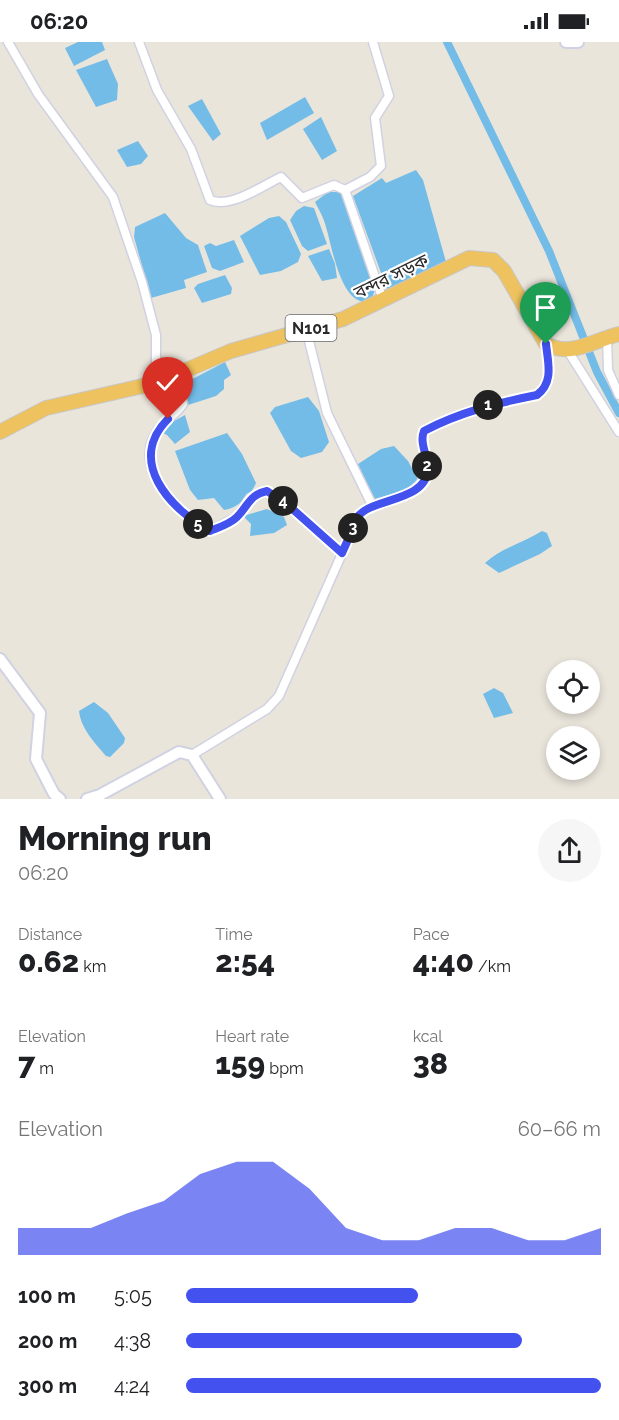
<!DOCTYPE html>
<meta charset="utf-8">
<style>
body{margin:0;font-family:Raleway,"Noto Sans Bengali",sans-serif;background:#f6f6f6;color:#202124;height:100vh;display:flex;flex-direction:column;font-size:22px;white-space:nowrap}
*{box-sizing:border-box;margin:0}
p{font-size:20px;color:#757577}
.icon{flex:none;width:33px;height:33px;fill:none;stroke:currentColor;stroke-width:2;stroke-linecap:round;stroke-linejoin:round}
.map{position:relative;height:757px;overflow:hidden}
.drawer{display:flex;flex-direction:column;background:#fff;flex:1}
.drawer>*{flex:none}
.buttons{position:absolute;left:546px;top:618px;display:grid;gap:12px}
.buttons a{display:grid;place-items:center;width:54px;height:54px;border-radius:50%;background:#fff;box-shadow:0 3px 9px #0003;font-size:30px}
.pin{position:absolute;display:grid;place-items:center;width:51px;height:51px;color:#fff;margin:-62px -26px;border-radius:50% 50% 50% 0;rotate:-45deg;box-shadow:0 0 6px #0007}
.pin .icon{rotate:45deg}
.km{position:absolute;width:30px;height:30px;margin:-15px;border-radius:50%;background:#222;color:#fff;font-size:16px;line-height:30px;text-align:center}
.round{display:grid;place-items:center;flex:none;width:63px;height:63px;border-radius:32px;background:#f6f6f6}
.overview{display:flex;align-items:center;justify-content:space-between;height:102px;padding:0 18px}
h1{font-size:33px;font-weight:800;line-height:45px}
.figures{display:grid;grid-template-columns:repeat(3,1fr);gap:9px;height:102px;padding:6px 18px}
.figures div{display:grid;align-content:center}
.figures b{font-size:30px;font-weight:800}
.figures small{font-size:16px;font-weight:400}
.figures p{font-size:16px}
.chart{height:168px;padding:12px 18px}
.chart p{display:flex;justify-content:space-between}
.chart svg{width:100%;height:108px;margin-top:6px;fill:#4351ef;opacity:.7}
ul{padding:0 18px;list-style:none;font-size:20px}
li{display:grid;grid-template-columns:96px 72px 1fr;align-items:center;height:45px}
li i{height:15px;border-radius:8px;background:#4351ef}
.status{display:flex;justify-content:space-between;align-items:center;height:42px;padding:0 30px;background:#fff;direction:ltr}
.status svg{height:16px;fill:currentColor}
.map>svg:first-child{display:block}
.water{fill:#73bce7}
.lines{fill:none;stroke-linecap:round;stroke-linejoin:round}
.canal{stroke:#73bce7;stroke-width:8}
.minor-casing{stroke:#d1d2e1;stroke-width:11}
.tertiary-casing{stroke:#d1d2e1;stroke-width:14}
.trunk-casing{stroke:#c7c7c7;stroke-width:16}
.minor{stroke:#fff;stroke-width:8}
.tertiary{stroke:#fff;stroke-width:10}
.trunk{stroke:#eec25f;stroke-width:14}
.route-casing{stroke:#fff;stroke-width:12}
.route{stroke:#4351ef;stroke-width:8}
.labels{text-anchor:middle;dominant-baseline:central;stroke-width:4.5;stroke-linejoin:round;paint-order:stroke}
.shield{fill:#fff;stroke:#696969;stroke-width:1.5}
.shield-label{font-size:16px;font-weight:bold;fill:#292929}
.street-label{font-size:18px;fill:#292929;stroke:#fff}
</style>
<div class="status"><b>06:20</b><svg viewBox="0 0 49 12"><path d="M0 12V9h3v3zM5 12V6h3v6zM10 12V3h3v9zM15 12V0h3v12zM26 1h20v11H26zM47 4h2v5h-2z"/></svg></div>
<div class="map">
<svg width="619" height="757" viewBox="0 0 619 757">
<rect width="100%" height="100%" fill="#eae5db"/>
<g class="water">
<path d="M78,0H102L105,8L74,24L65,6Z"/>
<path d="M107,17L118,42L117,58L96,65L76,28Z"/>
<path d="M305,55L314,71L267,98L260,81Z"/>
<path d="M202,57L221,92L213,99L188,64Z"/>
<path d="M321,75L337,109L322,118L303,87Z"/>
<path d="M138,99L148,114L141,122L127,125L117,108Z"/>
<path d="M416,128L423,138L446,220L388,250L353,154L382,136L386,141Z"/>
<path d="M328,150H340L348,165L376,245L372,256L366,260C340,260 332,204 326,185C324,176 319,168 315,160Z"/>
<path d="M304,164L314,166L327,202L308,209L302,204L290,178L296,169Z"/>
<path d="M165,171L186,196L198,203L207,230L184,238L186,246L151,256L134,195L135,185Z"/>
<path d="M279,174L286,180L301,212L298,220L281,229L260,233L240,194L269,176Z"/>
<path d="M234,198L244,220L220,229L212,226L204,204L210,201L216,204Z"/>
<path d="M329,207L335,222L337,236L322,239L308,214Z"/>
<path d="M225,233L232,246L231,252L202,261L194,246L198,242Z"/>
<path d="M225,320L231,333L224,338V347L216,354L188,363L183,351V342Z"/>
<path d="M175,344L179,361L176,367L168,369L161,366L159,350Z"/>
<path d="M308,355L319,369L329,400L322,410L301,416L291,409L270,371L275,365Z"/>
<path d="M185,373L190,390L175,402L167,393L160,390L165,384Z"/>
<path d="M227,391L242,412L256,441C252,452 237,467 224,468L214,456L198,458L190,448L175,409Z"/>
<path d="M394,404L408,419L419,439L404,452L374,459L355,424L381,407Z"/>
<path d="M267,467L284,475L287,483L274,491L250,494L251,482L243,474Z"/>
<path d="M542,489L547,491L552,504L540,512L499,531L485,521C501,506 523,501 542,489Z"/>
<path d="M494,646L503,651L513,671L494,676L483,652Z"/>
<path d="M94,660L108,671L125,696L124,701L110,715L106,714C95,701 81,687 79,669Z"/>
</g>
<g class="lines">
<path class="canal" d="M447,0L549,209L597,330L619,371"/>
<g class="minor-casing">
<g id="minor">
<path d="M8,0L38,52L113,155L142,240L156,293V341"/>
<path d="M139,0L157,48L191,107L210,158C230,167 262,144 281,135L302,156L334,143L345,148"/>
<path d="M373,0L389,54L375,76L381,124L370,135L345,148L383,258"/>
<path d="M607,295L608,328L619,353"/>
<path d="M568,309L619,390"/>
<path d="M176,333L183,362C176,373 164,378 157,389C131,427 179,472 210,489L238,474L250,456L267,449L288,463L342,511"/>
<path d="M372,463C397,457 432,450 426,417C424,408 420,397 424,389C460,370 497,361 537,353C554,339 548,321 546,302"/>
<path d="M192,713L267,667L279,654L359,473L372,463L327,371L306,287"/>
</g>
</g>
<g class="tertiary-casing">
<g id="tertiary">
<path d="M566,0H578"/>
<path d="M0,617L40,671L36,717L54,752L60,757"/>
<path d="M87,757L100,753L179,710L192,713L220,757"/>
</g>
</g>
<g class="trunk-casing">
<path id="trunk" d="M0,390L46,366L156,341L231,309L343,277L469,216L493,218L504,229L546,302C571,316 594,298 619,292"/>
</g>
<use href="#minor" class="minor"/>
<use href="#tertiary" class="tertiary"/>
<use href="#trunk" class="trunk"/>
</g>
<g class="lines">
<g class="route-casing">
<path id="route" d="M168,377C126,419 170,467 210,489C220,485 230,482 237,475C249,463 249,453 267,449L288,463L342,511L359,473L364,469C383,456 426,457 428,427C428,414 419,401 424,389C460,370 497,361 537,353C554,340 548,321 546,302"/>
</g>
<use href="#route" class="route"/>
</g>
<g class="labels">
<rect class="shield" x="285.5" y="273" width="51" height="26" rx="4.5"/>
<g class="shield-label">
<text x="311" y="286">N101</text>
</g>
<g class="street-label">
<text transform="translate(391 234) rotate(-26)">বন্দর সড়ক</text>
</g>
</g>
</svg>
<div class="buttons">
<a><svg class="icon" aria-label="locate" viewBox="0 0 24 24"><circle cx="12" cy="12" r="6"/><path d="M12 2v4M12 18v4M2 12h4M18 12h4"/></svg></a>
<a><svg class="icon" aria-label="layers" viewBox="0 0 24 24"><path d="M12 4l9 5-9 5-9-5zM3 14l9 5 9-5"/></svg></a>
</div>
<div class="pin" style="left:546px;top:302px;background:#1e9e55"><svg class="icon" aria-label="arrive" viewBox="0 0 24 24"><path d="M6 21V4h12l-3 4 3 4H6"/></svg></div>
<div class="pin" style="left:168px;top:377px;background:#d93025"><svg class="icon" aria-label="check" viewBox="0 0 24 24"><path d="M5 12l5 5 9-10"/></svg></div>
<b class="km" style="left:488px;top:363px">1</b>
<b class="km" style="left:427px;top:424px">2</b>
<b class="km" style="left:353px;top:486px">3</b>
<b class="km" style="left:283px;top:459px">4</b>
<b class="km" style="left:198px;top:482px">5</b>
</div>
<section class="drawer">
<div class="overview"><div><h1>Morning run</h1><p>06:20</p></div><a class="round"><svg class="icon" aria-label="share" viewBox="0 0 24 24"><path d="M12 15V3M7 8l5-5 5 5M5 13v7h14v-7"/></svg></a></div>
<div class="figures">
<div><p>Distance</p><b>0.62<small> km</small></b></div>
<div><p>Time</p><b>2:54</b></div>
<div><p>Pace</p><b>4:40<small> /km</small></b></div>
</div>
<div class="figures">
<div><p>Elevation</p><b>7<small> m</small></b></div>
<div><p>Heart rate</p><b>159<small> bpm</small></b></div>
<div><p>kcal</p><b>38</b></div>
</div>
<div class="chart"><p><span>Elevation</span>60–66 m</p>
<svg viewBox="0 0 160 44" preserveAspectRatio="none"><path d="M0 44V33L10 33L20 33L30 27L40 22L50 11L60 6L70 6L80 17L90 33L100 38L110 38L120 33L130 33L140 38L150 38L160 33V44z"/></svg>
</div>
<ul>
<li><b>100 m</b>5:05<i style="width:56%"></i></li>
<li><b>200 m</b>4:38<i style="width:81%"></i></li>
<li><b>300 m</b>4:24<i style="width:100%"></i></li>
</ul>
</section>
